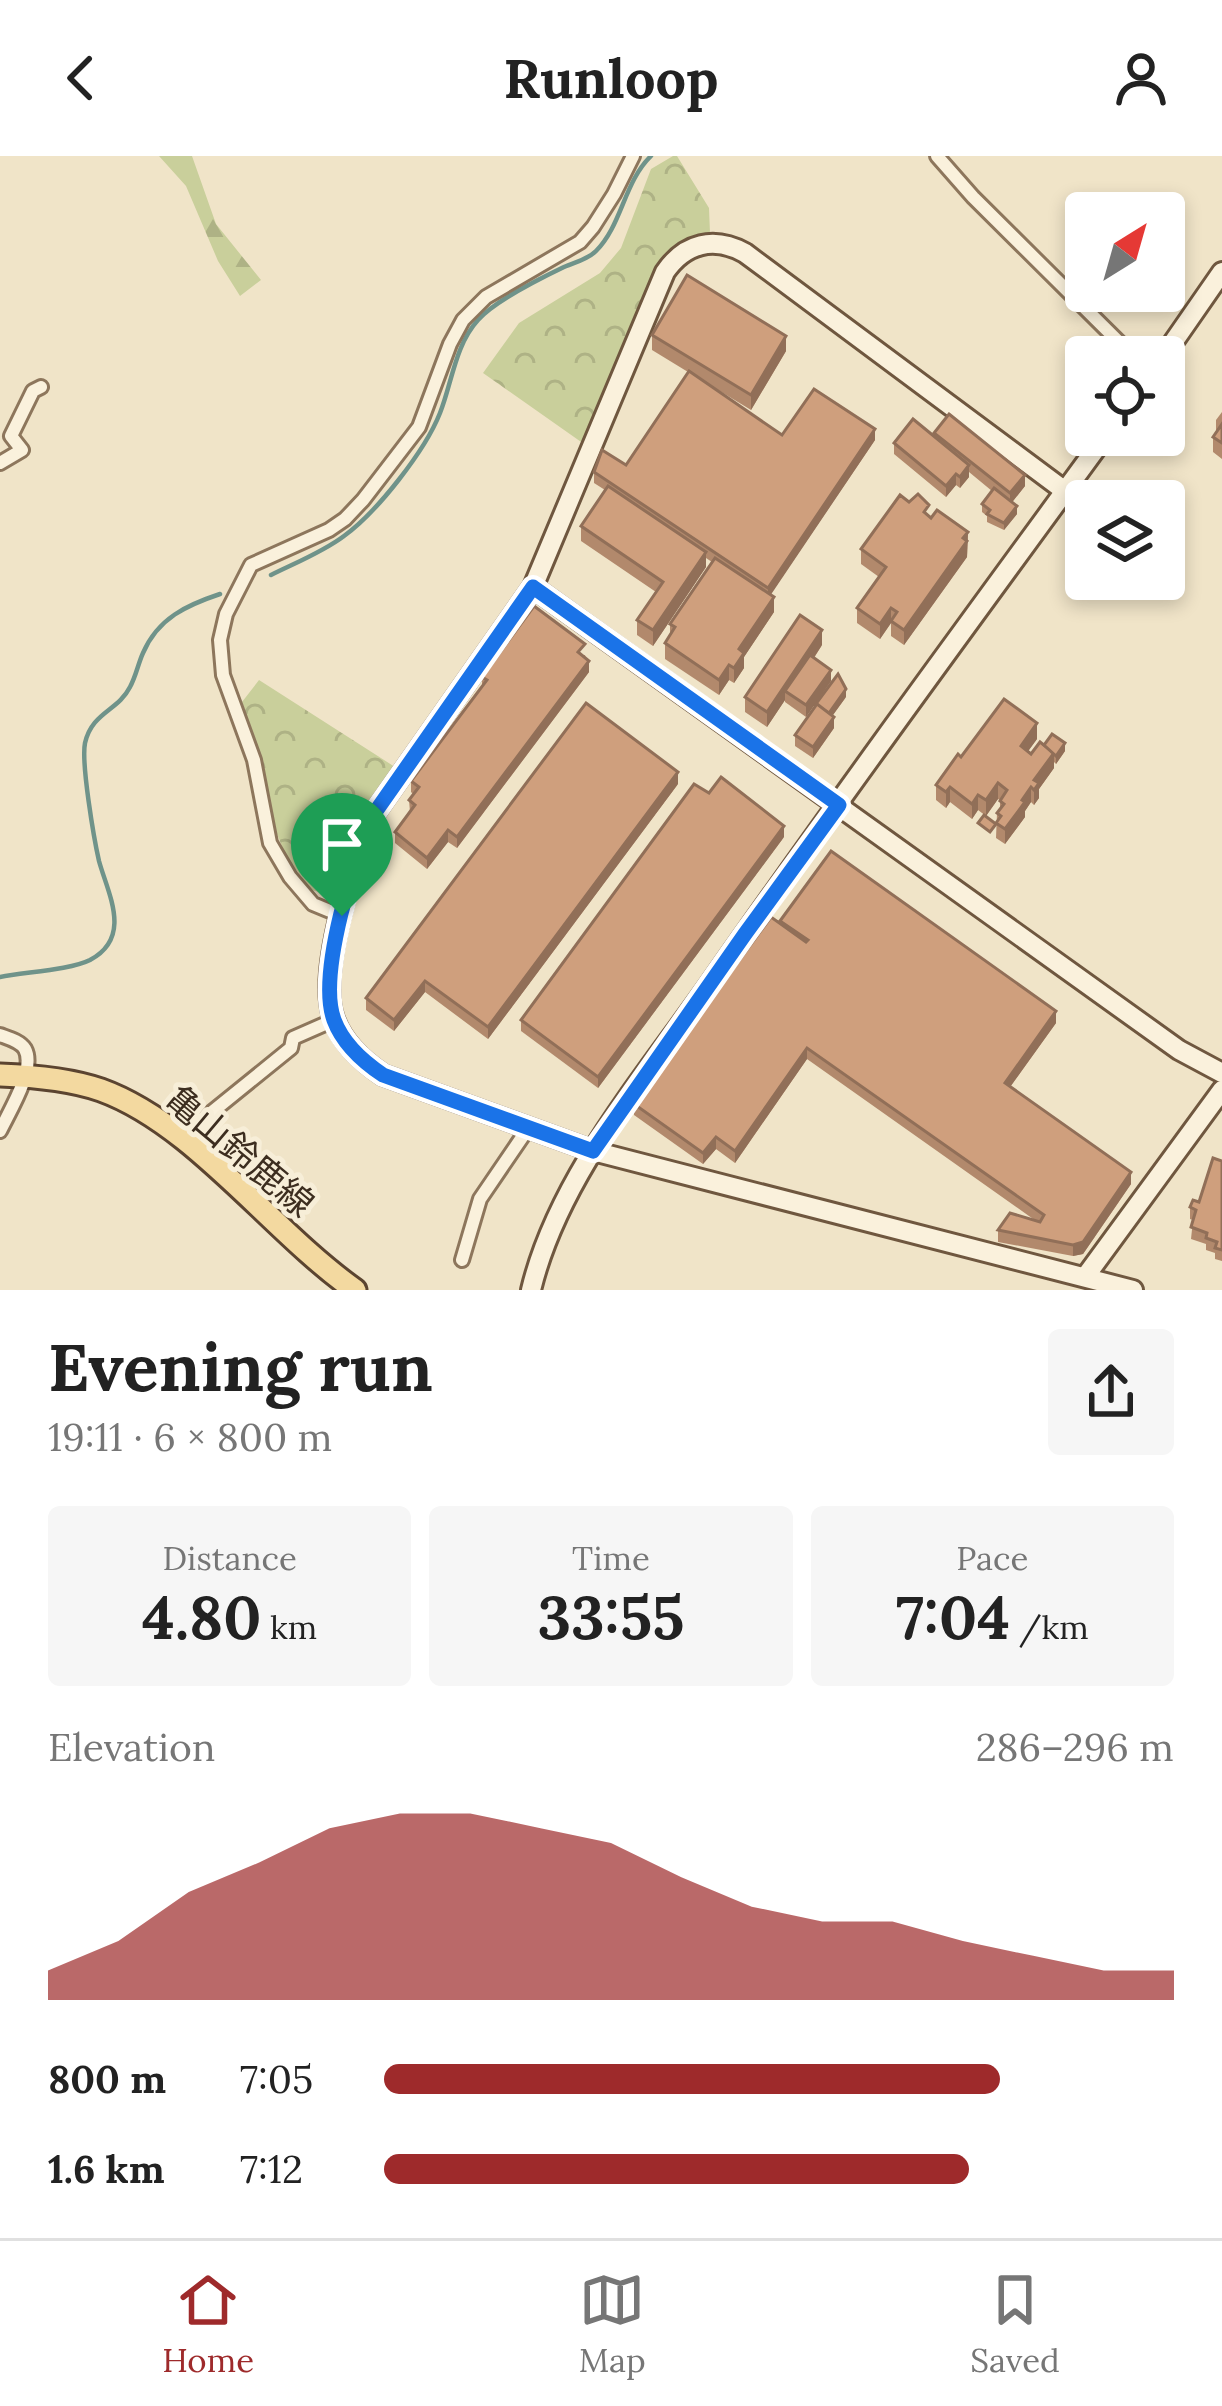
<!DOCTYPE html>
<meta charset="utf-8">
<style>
body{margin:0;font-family:Lora,"Noto Sans JP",serif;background:#f6f6f6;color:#222;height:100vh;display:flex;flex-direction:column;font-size:45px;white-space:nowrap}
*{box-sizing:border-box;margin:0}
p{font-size:39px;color:#767676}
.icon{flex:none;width:66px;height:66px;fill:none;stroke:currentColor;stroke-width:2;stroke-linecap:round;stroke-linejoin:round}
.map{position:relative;height:1134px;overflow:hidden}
.side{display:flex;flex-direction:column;background:#fff;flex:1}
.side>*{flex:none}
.needle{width:78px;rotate:37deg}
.fabs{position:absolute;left:1065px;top:36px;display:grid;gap:24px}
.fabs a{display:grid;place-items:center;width:120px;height:120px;border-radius:12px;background:#fff;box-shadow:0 6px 18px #0003;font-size:60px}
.pin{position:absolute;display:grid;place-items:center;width:102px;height:102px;color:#fff;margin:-123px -51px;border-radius:50% 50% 50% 0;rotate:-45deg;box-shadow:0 0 12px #0007}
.pin .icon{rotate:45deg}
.round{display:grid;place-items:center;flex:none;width:126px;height:126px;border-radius:12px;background:#f6f6f6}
.overview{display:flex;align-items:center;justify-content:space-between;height:204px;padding:0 48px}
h1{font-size:66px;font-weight:700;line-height:90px}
.stats{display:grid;grid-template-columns:repeat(3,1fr);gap:18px;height:204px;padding:12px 48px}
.stats div{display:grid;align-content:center;border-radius:12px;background:#f6f6f6;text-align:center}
.stats b{font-size:60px;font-weight:700}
.stats small{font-size:33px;font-weight:400}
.stats p{font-size:33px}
.chart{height:336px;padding:24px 48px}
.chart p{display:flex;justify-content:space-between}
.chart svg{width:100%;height:216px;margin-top:12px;fill:#9e2a2b;opacity:.7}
ul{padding:0 48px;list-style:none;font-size:39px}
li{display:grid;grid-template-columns:192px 144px 1fr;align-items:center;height:90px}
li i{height:30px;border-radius:15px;background:#9e2a2b}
header{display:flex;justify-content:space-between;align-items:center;height:156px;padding:0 48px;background:#fff;font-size:54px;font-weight:700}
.dock{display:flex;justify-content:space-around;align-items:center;height:168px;border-top:3px solid #e0e0e0;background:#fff;font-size:33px;color:#767676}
.dock a{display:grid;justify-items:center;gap:6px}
.dock .selected{color:#9e2a2b}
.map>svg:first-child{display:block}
.forest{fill:url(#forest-firs)}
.park{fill:url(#park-crowns)}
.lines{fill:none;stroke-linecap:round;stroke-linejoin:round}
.stream{stroke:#6f938a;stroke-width:4.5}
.street-casing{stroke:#8d765c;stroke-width:18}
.secondary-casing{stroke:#6f573f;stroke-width:24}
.primary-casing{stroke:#5b4430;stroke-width:27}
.street{stroke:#faf1dc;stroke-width:12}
.secondary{stroke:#faf1dc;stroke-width:18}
.primary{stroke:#f3d9a0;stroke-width:21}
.wall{fill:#b2896c}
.shaded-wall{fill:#916f58}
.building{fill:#cf9f7d;stroke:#916f58;stroke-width:3}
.route-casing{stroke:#fff;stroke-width:24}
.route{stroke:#1a73e8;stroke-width:15}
.labels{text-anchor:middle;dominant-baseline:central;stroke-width:10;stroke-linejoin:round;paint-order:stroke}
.street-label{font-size:36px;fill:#3d2e20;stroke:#f7eed8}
</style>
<header><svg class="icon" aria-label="back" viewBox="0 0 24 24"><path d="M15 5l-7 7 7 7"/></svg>Runloop<svg class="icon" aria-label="person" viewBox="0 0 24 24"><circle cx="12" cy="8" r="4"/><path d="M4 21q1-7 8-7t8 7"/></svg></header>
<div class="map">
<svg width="1222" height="1134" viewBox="0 0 1222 1134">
<defs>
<pattern id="forest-firs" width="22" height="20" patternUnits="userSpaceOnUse" patternTransform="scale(3)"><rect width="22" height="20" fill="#c9cf9b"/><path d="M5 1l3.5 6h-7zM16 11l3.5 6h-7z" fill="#aeb285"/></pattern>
<pattern id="park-crowns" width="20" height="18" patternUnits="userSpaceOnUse" patternTransform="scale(3)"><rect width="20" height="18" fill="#c9cf9b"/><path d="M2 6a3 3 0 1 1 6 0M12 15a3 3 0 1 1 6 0" fill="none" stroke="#aeb285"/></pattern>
</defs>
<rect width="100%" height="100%" fill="#f0e4c8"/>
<path class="forest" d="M159,0H192L216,68L261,124L240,140L218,105L186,30Z"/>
<g class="park">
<path d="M673,0H677L709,52L710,77C688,81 675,90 660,107L584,288L483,217L519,167L600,117L621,92L651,13Z"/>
<path d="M259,524L395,611L368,651L352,683L337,740L311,734L286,700L277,678L256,586L242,546Z"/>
</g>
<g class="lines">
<g class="stream">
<path d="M271,419C295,407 323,396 344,380C377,356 425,295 440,257C452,227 455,189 478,164C496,144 539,123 564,111C575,106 587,104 596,95C622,69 624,26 651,0"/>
<path d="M0,821C24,816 70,814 90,804C133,781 108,738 99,705C94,683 81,607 85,587C92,556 118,555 130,531C136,520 138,508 143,497C158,462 187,449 220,438"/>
</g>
<g class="street-casing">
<g id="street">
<path d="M937,0L973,41L1134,201"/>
<path d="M0,307L22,294L11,280L33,235L41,231"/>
<path d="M342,760L313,748L290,721L270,687L254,604L223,519L220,484L226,458L251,409L329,374L345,363L363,344L419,271L450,188L463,164L486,141L580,86L593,71L614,38L633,0"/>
<path d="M0,879C8,882 20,885 25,893C36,913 9,956 0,975"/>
<path d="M185,984L191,973L291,892L293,882L334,864"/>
<path d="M462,1104L480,1043L529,971"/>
</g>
</g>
<g class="secondary-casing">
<g id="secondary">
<path d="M1163,201L1222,116"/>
<path d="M1065,335L745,97C714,80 685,87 665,116L533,431L376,655C355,698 316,818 334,863C343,888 362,905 383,919L593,995L1133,1134"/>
<path d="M533,431L1179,894L1222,917"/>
<path d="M1085,1121L1222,934"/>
<path d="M531,1134C558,1022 644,922 710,828C839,643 973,461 1106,279"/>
</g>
</g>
<g class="primary-casing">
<path id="primary" d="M0,919C33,920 69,923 101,934C195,968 272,1076 355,1134"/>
</g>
<use href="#street" class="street"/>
<use href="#secondary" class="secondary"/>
<use href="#primary" class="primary"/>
</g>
<g class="wall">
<path d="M652,179L786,195L751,254L710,229L782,279L875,284L770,439L774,456L744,501V512L734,527L729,524L719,539L665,503V487L670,479V468L712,406L706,402V411L653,490L637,479V464L656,436L581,385V370L605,334L594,327V316L626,309L688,216L652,194Z"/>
<path d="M1222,256V303L1213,296V281L1216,276V264Z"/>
<path d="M934,277L1025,330L1012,346L1017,358L1004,374L987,366V360L982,356V348L992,335L969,316V321L960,332L956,329L946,341L894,298V287L934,281Z"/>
<path d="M929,360L968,376L967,401L904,489L891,480V467L880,483L857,467V452L879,421L861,408V393Z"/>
<path d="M1123,423H1156L1145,439L1141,436L1137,441L1127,434V426Z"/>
<path d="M822,489L814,502L831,525L806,561L785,546V544L767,571L745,556V541Z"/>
<path d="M585,499L589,516L457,692L448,686L427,713L395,687V676L410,656L409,644L413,638L411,636V625L482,532V521Z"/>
<path d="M846,541L832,560L834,572L813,602L795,590V579Z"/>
<path d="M1037,583L1028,595L1031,598L1044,589L1065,595L1056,608L1054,606V612L1039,633V642L1034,649L1031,646L1025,655V661L1005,688L996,682L997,657L1000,653V644L998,643L986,660L978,654L972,663L950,646L946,652L936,644V629L961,601Z"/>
<path d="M678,628L488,883L425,836L394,875L366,854V842Z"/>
<path d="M784,681L598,932L521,875V864Z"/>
<path d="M780,765L1056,867L1010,931L1131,1028L1083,1098L1073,1100L998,1086V1074L1036,1065L807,903L735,1007L716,993L703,1008L634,959V948L780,768Z"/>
<path d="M1222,1005V1105L1215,1103V1097L1206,1094V1088L1191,1083L1193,1064L1190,1063V1051L1199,1046Z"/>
</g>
<g class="shaded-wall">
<path d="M786,180V195L751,254V239Z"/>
<path d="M875,273V284L768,443V432Z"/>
<path d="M969,309V321L960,332V321Z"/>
<path d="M956,318V329L946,341V330Z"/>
<path d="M1025,319V330L1010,349V337Z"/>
<path d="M1017,350V358L1004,374V367Z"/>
<path d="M968,376L967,401L904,489V474Z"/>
<path d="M706,396V411L653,490V474Z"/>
<path d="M1148,423H1156L1145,439V428Z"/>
<path d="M774,441V456L744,501V512L734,527V512L739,493Z"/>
<path d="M891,452V467L880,483V468Z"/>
<path d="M822,474V489L790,538L785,535V544L767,571V556Z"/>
<path d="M589,505V516L457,692V681Z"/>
<path d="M729,509V524L719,539V524Z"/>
<path d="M831,514V525L806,561V549Z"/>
<path d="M846,533V541L828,566V558Z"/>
<path d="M834,561V572L813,602V591Z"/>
<path d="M1037,567V583L1021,605V590Z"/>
<path d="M1065,587V595L1056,608V600Z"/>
<path d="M1054,597V612L1039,633V642L1034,649V624Z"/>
<path d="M678,616V628L488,883V871Z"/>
<path d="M998,627V643L986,660V644Z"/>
<path d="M950,631V646L946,652V636Z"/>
<path d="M1031,631V646L1025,655V661L1005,688V673Z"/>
<path d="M978,639V654L972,663V648Z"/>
<path d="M784,670V681L598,932V921Z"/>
<path d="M448,674V686L427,713V702Z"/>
<path d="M425,825V836L394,875V864Z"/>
<path d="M1056,855V867L1005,938V927Z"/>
<path d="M807,892V903L735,1007V995Z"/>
<path d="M716,981V993L703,1008V997Z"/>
<path d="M1131,1016V1028L1083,1098L1073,1100V1089Z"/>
</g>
<g class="building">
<path d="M687,119L786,180L751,239L652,179Z"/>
<path d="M689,215L782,279L814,233L875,273L768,432L594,316L602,294L626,309Z"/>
<path d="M949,258L1025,319L1010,337L934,277Z"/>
<path d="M913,263L969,309L960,321L956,318L946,330L894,287Z"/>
<path d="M1222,268V287L1213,281Z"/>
<path d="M608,330L706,396L653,474L637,464L663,426L581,370Z"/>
<path d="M994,332L1017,350L1004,367L987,358L990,354L982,348Z"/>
<path d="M918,338L929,349L924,356L931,362L937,354L968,376L963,382L967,385L904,474L891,465L897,456L891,452L880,468L857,452L886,411L861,393L900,339L909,346Z"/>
<path d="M715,402L774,441L739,493L744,497L734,512L729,509L719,524L665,487L675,471L670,468Z"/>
<path d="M1128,423H1148L1145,428L1141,425L1137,430Z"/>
<path d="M534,450L585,488L578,496L589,505L457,681L448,674L427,702L395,676L415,649L409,644L419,631L411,625L487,524L482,521Z"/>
<path d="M800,459L822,474L767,556L745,541Z"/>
<path d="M810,499L831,514L806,549L785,535Z"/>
<path d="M838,518L846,533L829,557L815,549Z"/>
<path d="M1004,543L1037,567L1021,590L1031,598L1040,586L1054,597L1034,624L1039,627L1034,634L1031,631L1022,644L1025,646L1005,673L996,667L1001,660L997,657L1004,648L1000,645L1007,634L998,627L986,644L978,639L972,648L950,631L946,636L936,629L958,598L961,601Z"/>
<path d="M586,547L678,616L488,871L425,825L394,864L366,842Z"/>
<path d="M817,548L834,561L813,591L795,579Z"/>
<path d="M1052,578L1065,587L1056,600L1044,589Z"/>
<path d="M721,621L784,670L598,921L521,864L694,628L709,637Z"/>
<path d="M984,659L996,668L990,676L978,667Z"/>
<path d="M831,695L1056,855L1005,927L1131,1016L1083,1086L1073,1089L998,1074L1010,1057L1040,1066L1044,1059L807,892L735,995L716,981L703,997L634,948L771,761L806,786L808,784L780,765Z"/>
<path d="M1213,1002L1222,1005V1094L1215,1092L1217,1086L1206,1082L1207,1077L1191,1071L1196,1054L1190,1051L1193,1044L1199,1046Z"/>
</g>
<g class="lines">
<g class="route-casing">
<path id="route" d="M533,431L839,649L745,778L593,995L383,919C362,905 343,888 334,864C317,818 355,698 376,655Z"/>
</g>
<use href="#route" class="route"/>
</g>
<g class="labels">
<g class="street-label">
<text transform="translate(240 995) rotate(40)">亀山鈴鹿線</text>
</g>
</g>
</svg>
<div class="fabs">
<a><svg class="needle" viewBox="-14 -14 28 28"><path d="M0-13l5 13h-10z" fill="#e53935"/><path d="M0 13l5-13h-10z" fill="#767676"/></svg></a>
<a><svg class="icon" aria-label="locate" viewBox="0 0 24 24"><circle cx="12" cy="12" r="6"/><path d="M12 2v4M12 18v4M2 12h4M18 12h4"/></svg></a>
<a><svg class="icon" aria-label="layers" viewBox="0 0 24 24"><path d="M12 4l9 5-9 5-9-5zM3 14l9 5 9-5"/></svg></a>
</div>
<div class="pin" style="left:342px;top:760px;background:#1e9e55"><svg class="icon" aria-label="arrive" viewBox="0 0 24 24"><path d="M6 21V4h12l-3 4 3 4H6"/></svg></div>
</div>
<section class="side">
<div class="overview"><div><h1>Evening run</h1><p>19:11 · 6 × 800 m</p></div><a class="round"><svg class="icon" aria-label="share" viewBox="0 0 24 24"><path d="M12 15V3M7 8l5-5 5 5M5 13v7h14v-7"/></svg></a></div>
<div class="stats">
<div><p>Distance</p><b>4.80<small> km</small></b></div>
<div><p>Time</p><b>33:55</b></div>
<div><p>Pace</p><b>7:04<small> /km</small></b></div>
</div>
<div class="chart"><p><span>Elevation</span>286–296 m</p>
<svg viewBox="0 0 160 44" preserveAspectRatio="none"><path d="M0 44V38L10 32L20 22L30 16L40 9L50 6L60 6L70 9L80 12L90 19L100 25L110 28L120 28L130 32L140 35L150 38L160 38V44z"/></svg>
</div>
<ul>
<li><b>800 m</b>7:05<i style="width:78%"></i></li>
<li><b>1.6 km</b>7:12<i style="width:74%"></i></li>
</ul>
</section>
<nav class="dock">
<a class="selected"><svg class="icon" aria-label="home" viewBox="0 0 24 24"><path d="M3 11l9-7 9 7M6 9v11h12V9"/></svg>Home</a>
<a><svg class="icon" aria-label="map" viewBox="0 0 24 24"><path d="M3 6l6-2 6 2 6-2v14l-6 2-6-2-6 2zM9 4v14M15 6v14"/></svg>Map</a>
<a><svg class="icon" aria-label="saved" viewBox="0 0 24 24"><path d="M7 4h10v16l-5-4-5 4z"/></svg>Saved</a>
</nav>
